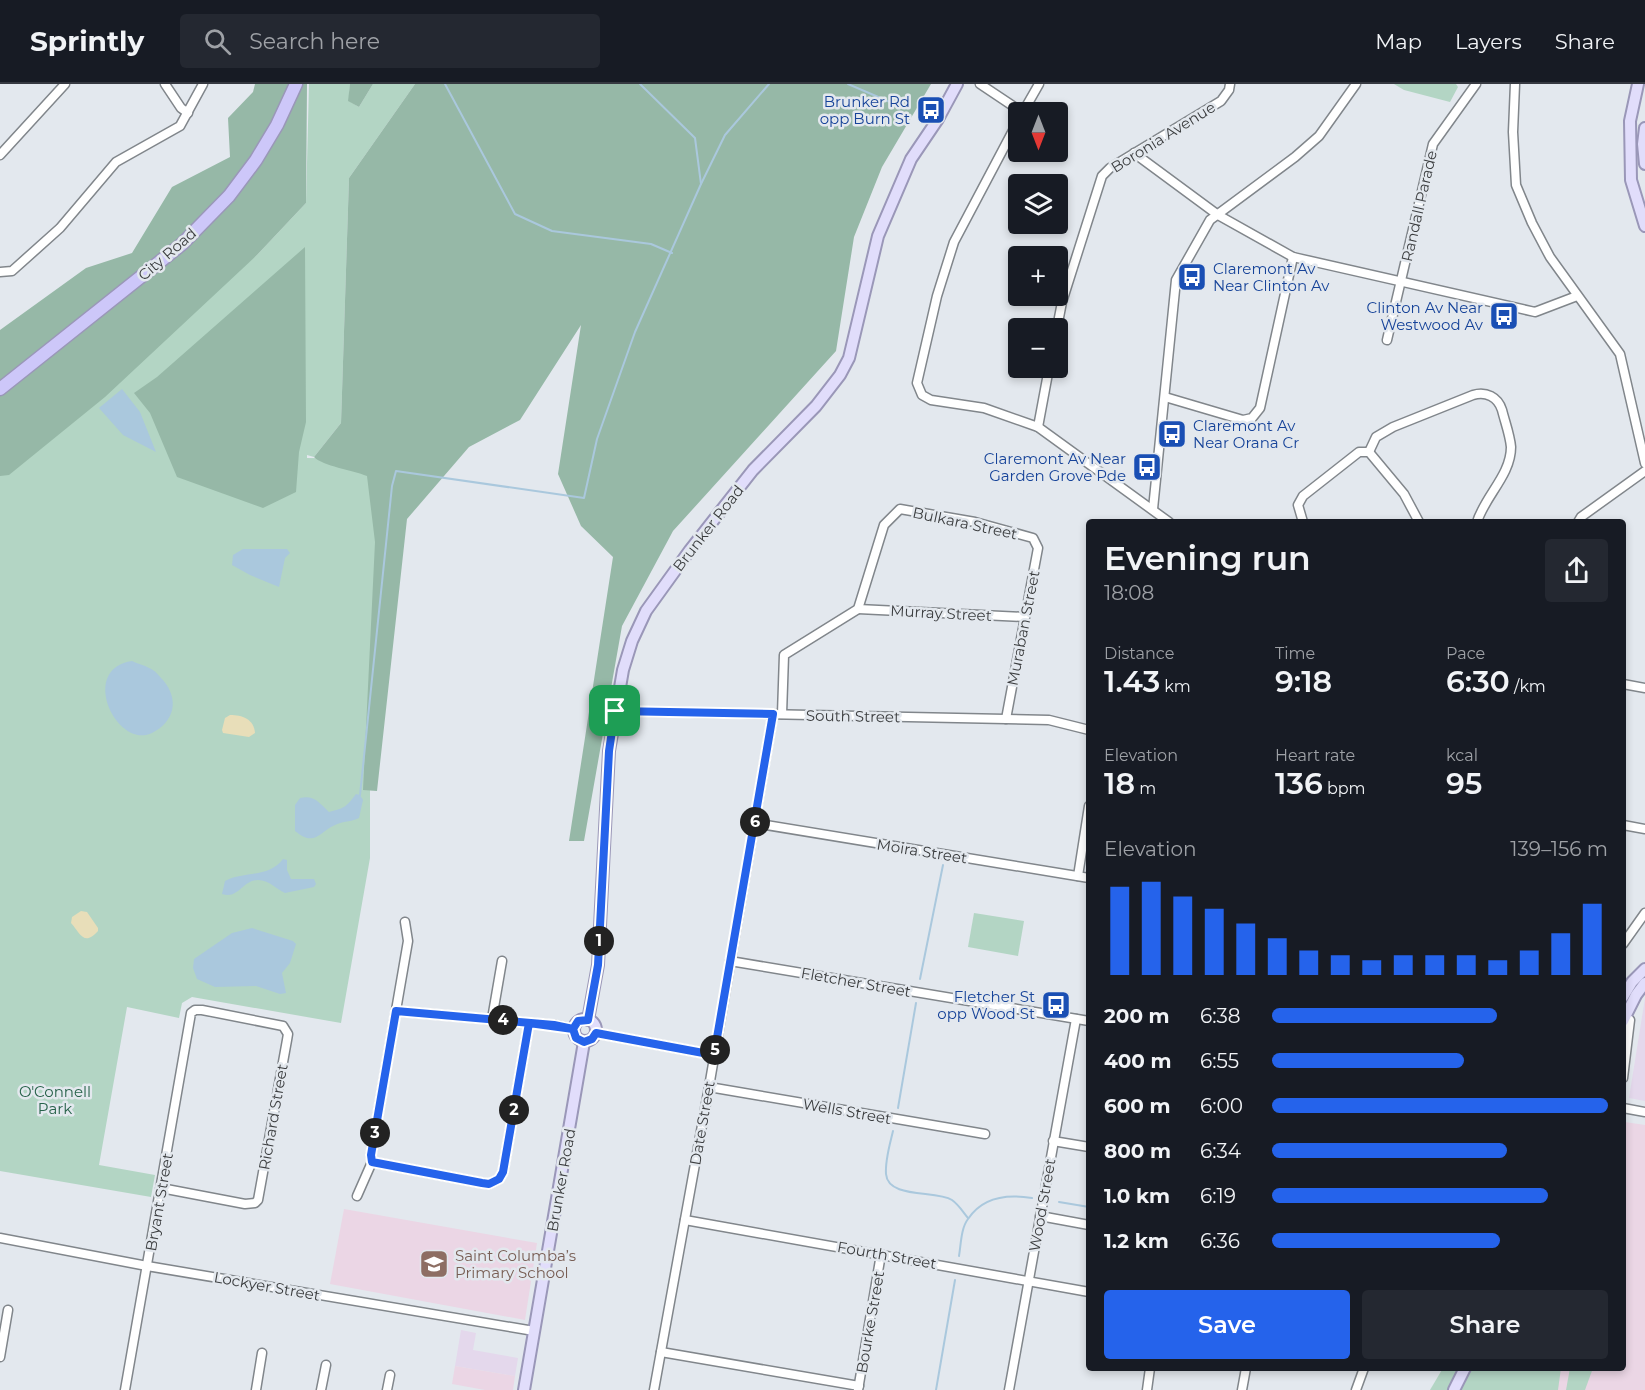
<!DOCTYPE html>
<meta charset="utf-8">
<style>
body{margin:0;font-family:Montserrat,sans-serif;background:#242831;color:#f1f3f6;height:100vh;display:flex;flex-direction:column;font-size:22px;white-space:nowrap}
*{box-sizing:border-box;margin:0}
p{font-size:20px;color:#9ea1a6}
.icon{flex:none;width:33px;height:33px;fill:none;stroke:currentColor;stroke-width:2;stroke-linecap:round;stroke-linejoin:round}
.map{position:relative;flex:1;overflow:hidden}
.drawer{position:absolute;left:1086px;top:435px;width:540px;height:852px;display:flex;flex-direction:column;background:#171b24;border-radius:6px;box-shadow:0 3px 9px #0003}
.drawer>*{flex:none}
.needle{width:39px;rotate:180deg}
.fabs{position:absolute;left:1008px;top:18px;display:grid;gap:12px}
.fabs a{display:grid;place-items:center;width:60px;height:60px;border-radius:6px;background:#171b24;box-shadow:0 3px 9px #0003;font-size:30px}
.pin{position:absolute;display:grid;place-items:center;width:51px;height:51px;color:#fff;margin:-26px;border-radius:12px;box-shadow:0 3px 9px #0006}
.km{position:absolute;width:30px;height:30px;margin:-15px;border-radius:50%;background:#222;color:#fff;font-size:16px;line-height:30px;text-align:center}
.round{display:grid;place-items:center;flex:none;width:63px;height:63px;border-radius:6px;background:#242831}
.head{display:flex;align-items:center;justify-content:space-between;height:102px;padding:0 18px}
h1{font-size:33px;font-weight:600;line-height:45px}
.metrics{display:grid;grid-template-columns:repeat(3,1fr);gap:9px;height:102px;padding:6px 18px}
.metrics div{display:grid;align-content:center}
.metrics b{font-size:30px;font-weight:600}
.metrics small{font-size:16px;font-weight:400}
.metrics p{font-size:16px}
.chart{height:168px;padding:12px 18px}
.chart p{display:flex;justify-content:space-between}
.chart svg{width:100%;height:108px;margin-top:6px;stroke:#2563eb;stroke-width:6}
.action{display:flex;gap:12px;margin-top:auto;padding:12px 18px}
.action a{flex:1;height:69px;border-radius:6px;background:#2563eb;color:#fff;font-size:24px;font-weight:600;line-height:69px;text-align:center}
.action a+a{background:#242831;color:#f1f3f6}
ul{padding:0 18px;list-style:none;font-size:20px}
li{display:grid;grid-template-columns:96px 72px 1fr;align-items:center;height:45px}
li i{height:15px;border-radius:8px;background:#2563eb}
header{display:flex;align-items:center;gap:36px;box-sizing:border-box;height:84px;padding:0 30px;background:#171b24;border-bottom:2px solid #363941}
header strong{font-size:28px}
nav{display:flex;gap:33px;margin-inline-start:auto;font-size:21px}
.search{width:420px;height:54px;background:#242831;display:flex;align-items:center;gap:15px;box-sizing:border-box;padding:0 21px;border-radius:6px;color:#9ea1a6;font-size:22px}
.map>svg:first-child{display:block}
.commercial{fill:#e4d8ec}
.education{fill:#ebd6e5}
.green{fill:#b3d5c4}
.forest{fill:#96b8a7}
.sand{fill:#e8deb9}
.water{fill:#aac8dd}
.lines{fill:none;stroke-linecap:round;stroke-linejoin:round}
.stream{stroke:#aac8dd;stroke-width:2}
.minor-casing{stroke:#81868b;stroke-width:11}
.major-casing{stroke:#9a97b8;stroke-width:14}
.highway-casing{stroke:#9a97b8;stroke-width:15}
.minor{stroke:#fff;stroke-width:8}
.major{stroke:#e1ddfb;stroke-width:10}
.highway{stroke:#cdc7f9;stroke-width:12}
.route-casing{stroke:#fff;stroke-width:12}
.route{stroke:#2563eb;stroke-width:8}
.labels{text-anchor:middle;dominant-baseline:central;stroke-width:5;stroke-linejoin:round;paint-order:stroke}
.transit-label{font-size:15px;fill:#164399;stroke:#e3e8ee;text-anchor:end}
.street-label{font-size:15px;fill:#3b3d3f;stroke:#e3e8ee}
.park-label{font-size:15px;fill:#27624a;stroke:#e3e8ee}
.education-label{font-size:15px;fill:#785e54;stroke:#e3e8ee;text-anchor:start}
</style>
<header>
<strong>Sprintly</strong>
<div class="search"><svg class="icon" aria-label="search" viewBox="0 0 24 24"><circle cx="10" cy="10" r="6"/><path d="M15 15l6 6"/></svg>Search here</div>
<nav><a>Map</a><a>Layers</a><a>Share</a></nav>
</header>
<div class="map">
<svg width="1645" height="1306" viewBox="0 0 1645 1306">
<rect width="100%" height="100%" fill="#e3e8ee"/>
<g class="commercial">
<path d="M1645,914V1017L1629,1014Z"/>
<path d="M461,1246L476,1249L473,1266L518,1274L515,1292L455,1282Z"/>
</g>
<g class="education">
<path d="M1625,1038L1645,1041V1306H1469L1480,1284H1623V1039Z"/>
<path d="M344,1125L537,1159L525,1236L330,1200Z"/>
<path d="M455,1282L515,1292L513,1306H485L452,1300Z"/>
</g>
<g class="green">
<path d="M309,0H350L349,17L359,23L373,0H415L349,94L341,339L314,373L307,371V374L393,375L370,675V774L341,939L192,913L182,919L179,934L127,923L99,1081L155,1091L151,1113L0,1087V390L257,171L306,119Z"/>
<path d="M1394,0H1456L1458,3L1450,18L1404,6Z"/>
<path d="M974,829L1024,837L1018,872L968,863Z"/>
<path d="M1443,1284H1459L1448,1306H1430Z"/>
<path d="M1470,1284H1561L1558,1306H1459Z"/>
<path d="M1570,1284H1593L1585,1306H1566Z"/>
</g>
<g class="forest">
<path d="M255,0H307L306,119L257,171L105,313L9,391L0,392V246L86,184L132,169L172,103L230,73L228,34L253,8Z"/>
<path d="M350,0H373L359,23L348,17Z"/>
<path d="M415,0H931L882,83L854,153L836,267L673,447L622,542L584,757H569L613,473L581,442L558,390L581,241L520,336L469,363L407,435L377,707L363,706L375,458L367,392C352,386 323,382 314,373L341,339L349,94Z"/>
<path d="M305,163L306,338L299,368L296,408L263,424L177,393L150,329L134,309L157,293Z"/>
</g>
<g class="sand">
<path d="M230,631C242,631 254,635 255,649L249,653L223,649L222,646L225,634Z"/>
<path d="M81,827L87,828L98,844V847C84,863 80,849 71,839L72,833Z"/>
</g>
<g class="water">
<path d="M122,305L140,328L156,368L123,351L99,324Z"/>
<path d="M243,465H287L290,469L285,474L279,503L250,491L232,481L233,471Z"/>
<path d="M132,577C138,580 144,581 149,584C155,586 159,592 163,596C180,616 174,638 152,649C117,666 78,585 132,577Z"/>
<path d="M356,710L360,711L363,716L359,734C351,738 343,737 335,741C318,749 315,763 295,747V721L300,714C315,711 319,719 329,728C345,724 346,723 356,710Z"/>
<path d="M283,775L287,776V786L291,795H314L316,800L314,803L285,809C276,805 269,796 258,796C243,796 238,816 222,810L225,797C244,787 269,794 283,775Z"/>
<path d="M252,844L293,857L296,860L290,879L282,889L286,909L280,910L256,902L215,903L197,895L193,884L194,875L232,849Z"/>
</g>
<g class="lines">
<g class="stream">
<path d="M445,0L515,130L552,147L651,160L672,169"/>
<path d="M640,0L695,54L701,100"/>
<path d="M848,0L904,24"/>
<path d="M360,711L392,402L396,387L584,414L597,355L635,248L701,100L725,51L769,0"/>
<path d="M920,895L943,781"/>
<path d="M898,1024L916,919"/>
<path d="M893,1047C890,1060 885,1076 886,1090C888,1115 936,1106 952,1116C959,1121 963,1128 968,1134"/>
<path d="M1059,1118L1089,1123"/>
<path d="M959,1172C961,1160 961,1144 968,1135C983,1112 1008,1110 1032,1114"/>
<path d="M936,1306L955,1196"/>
</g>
<g class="minor-casing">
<g id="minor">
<path d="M165,0L181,24L188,29"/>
<path d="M980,0L1022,28"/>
<path d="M1515,0L1513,48L1516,101L1532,139L1550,173L1620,270L1645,379"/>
<path d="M1023,28L1039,0"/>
<path d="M1018,37L954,158L937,212L917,299L922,311L931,316L984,324L1038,343L1169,438"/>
<path d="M1134,69L1218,131L1293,173L1535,228L1577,212"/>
<path d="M0,71L65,0"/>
<path d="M0,188L12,187L60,144L116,78L180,42L203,0"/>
<path d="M1057,244L1062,218L1102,92L1110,84L1221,17L1229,6L1230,0"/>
<path d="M1387,256L1433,60L1476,0"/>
<path d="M1165,313L1243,336L1252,334L1260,324L1293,173"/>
<path d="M1038,343L1049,284"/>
<path d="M1369,368L1376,353L1393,343L1473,311C1486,307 1498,313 1502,326C1505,338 1510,351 1511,363C1511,391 1485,412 1477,438"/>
<path d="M1153,425L1176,196L1210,136L1295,73L1319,52L1356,0"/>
<path d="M1303,438L1298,421L1303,412L1359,368H1369L1404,410L1419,438"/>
<path d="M1578,438L1581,433L1645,387"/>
<path d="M858,525L1024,533"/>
<path d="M1623,600L1645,604"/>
<path d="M615,627L1049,636L1089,646"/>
<path d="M782,630L784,571L858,525L884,441L900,425L975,438L1033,454L1038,464L1006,635"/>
<path d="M754,739L1089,794"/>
<path d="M1623,741L1645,745"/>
<path d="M1078,792L1089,722"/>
<path d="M405,838L408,857L371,1071L372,1078L482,1099L489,1100L499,1095L503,1088L529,939"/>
<path d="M1623,860L1645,829"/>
<path d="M730,877L1089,937"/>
<path d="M396,927L554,941L573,945"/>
<path d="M492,935L502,877"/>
<path d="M596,949L714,971"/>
<path d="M1623,994L1630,936L1625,933"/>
<path d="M709,1003L985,1050"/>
<path d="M1623,1024L1645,1028"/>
<path d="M1053,1057L1089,1063"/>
<path d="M357,1112L372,1078"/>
<path d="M1040,1132L1089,1141"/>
<path d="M685,1136L1089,1208"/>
<path d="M0,1154L147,1182L534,1247"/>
<path d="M661,1268L859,1302"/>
<path d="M0,1273L8,1226"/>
<path d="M125,1306L191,929L195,926H202L283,942L288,950L287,956L258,1116L255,1119L245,1120L161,1104"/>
<path d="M256,1306L262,1269"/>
<path d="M321,1306L326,1281"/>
<path d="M387,1306L390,1291"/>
<path d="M654,1306L709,1003L773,630"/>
<path d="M858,1306L881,1170"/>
<path d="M1009,1306L1076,935"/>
<path d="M1147,1306L1150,1284"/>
<path d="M1242,1306L1246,1284"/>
<path d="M1356,1306L1364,1284"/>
</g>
</g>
<g class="major-casing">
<g id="major">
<path d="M1638,0L1630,37L1631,96L1645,142"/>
<path d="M1645,44L1643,60L1645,80"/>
<path d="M1623,913L1632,898L1645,885"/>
<circle cx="585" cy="946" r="11"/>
<path d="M588,936L598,881L609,667L623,586L632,557L646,527L690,466L753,386L816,322L840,291L849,274L878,152L911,75L938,35L957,0"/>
<path d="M1623,937L1636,911L1645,899"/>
<path d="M524,1306L584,958"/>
<path d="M1454,1306L1465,1284"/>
</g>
</g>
<g class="highway-casing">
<path id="highway" d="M0,305L182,160L229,112L256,76L277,41L296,0"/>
</g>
<use href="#minor" class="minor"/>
<use href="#major" class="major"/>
<use href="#highway" class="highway"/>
</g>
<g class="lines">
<g class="route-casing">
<path id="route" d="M615,627L609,667L598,881L588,936L578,937L573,945L529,939L503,1088L499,1095L489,1100L482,1099L372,1078L371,1071L396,927L554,941L573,945L576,954L584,958L592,955L596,949L714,971L773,630L615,627"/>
</g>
<use href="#route" class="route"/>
</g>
<defs>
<g id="bus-square" transform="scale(1.5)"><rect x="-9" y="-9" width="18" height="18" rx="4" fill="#1a4fb4" stroke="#e3e8ee"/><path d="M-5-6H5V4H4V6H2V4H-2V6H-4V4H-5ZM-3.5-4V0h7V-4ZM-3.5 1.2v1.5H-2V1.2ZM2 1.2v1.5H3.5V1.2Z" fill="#fff"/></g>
<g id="school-square" transform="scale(1.5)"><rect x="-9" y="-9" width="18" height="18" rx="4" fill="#8d6e63" stroke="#e3e8ee"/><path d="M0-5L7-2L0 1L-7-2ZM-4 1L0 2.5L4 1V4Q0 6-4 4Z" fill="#fff"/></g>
</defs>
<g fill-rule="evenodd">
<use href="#bus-square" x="931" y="26"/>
<use href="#bus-square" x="1192" y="193"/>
<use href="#bus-square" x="1504" y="232"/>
<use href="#bus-square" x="1172" y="350"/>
<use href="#bus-square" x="1147" y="383"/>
<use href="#bus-square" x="1056" y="921"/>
<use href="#school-square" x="434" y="1180"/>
</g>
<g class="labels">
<g class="transit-label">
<text x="910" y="17">Brunker Rd<tspan x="910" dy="17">opp Burn St</tspan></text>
<text x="1213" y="184" text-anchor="start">Claremont Av<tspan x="1213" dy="17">Near Clinton Av</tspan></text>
<text x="1483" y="223">Clinton Av Near<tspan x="1483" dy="17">Westwood Av</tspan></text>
<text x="1193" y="341" text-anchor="start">Claremont Av<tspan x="1193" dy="17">Near Orana Cr</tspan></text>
<text x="1126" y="374">Claremont Av Near<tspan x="1126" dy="17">Garden Grove Pde</tspan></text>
<text x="1035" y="912">Fletcher St<tspan x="1035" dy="17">opp Wood St</tspan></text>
</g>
<g class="street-label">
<text transform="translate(1163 53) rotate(-32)">Boronia Avenue</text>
<text transform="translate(1419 122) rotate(-77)">Randall Parade</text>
<text transform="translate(167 170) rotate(-41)">City Road</text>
<text transform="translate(965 439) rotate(12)">Bulkara Street</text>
<text transform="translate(708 444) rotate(-52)">Brunker Road</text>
<text transform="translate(941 529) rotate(3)">Murray Street</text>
<text transform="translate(1023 544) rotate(-79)">Muraban Street</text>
<text transform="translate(853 632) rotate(1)">South Street</text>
<text transform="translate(922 767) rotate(9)">Moira Street</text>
<text transform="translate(856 898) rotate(10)">Fletcher Street</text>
<text transform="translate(847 1027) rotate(10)">Wells Street</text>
<text transform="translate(273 1033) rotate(-80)">Richard Street</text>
<text transform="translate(702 1039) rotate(-80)">Date Street</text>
<text transform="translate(561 1096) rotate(-80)">Brunker Road</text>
<text transform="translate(159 1118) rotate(-80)">Bryant Street</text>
<text transform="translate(1042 1121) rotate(-80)">Wood Street</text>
<text transform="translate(887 1171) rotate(10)">Fourth Street</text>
<text transform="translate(267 1202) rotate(10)">Lockyer Street</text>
<text transform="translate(870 1238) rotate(-80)">Bourke Street</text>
</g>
<g class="park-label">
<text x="55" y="1007">O'Connell<tspan x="55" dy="17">Park</tspan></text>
</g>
<g class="education-label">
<text x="455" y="1171">Saint Columba’s<tspan x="455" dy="17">Primary School</tspan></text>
</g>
</g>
</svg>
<div class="fabs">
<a><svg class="needle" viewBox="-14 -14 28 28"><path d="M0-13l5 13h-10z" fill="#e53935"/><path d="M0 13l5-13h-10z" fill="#9ea1a6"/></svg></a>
<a><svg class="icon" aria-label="layers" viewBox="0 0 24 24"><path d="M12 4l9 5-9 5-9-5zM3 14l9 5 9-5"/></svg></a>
<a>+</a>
<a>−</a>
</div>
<div class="pin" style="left:615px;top:627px;background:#1e9e55"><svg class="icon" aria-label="arrive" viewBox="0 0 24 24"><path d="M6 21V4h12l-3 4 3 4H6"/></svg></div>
<b class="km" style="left:599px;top:857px">1</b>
<b class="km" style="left:514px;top:1026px">2</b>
<b class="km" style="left:375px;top:1049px">3</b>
<b class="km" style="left:503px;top:936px">4</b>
<b class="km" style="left:715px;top:966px">5</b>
<b class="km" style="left:755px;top:738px">6</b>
<section class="drawer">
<div class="head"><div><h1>Evening run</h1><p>18:08</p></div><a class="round"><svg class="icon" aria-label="share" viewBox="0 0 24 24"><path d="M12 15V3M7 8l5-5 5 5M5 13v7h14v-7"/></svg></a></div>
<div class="metrics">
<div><p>Distance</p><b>1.43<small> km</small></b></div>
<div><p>Time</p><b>9:18</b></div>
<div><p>Pace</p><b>6:30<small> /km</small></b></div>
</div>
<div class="metrics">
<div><p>Elevation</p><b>18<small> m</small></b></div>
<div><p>Heart rate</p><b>136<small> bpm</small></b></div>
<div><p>kcal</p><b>95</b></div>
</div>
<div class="chart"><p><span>Elevation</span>139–156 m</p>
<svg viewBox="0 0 160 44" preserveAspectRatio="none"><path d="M5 44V8M15 44V6M25 44V12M35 44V17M45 44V23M55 44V29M65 44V34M75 44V36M85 44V38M95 44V36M105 44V36M115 44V36M125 44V38M135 44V34M145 44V27M155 44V15"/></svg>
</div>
<ul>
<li><b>200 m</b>6:38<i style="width:67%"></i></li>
<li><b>400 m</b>6:55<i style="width:57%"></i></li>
<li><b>600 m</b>6:00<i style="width:100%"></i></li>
<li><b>800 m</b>6:34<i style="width:70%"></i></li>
<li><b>1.0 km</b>6:19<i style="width:82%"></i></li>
<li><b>1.2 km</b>6:36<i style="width:68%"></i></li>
</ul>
<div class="action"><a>Save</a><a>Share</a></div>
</section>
</div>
